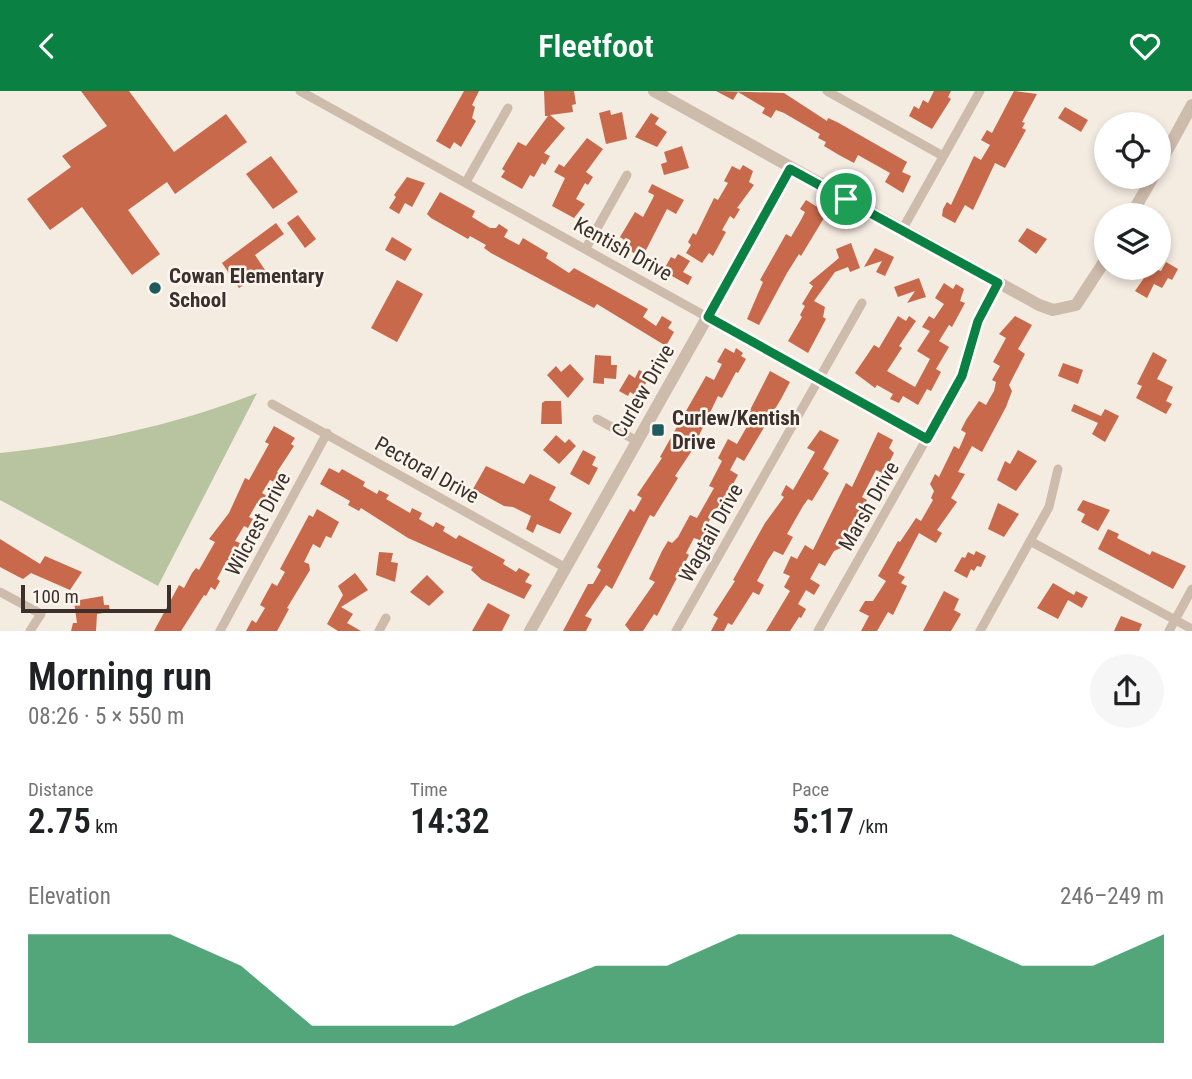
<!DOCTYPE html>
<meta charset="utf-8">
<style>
body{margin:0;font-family:"Roboto Condensed",sans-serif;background:#f6f6f6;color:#202124;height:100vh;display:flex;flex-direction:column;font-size:26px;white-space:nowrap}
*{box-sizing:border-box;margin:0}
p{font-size:23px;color:#757577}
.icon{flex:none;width:38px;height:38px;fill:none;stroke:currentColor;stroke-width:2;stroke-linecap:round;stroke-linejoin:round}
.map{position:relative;height:540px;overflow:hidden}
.panel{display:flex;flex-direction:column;background:#fff;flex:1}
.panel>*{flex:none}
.buttons{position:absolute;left:1094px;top:21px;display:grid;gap:14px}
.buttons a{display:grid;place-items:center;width:77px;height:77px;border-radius:50%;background:#fff;box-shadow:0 4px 10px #0003;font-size:35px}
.scale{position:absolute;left:21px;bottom:18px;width:150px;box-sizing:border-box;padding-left:7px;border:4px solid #3b302b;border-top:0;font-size:19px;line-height:24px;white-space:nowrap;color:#3b302b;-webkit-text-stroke:5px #fbf5ee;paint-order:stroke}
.pin{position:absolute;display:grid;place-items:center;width:60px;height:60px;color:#fff;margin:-30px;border:4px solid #fff;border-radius:50%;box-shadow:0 2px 7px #0007}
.round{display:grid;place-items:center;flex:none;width:74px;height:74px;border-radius:37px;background:#f6f6f6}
.overview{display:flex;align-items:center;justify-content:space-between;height:119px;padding:0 28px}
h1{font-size:38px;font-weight:600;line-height:52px}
.stats{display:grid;grid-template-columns:repeat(3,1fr);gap:10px;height:119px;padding:7px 28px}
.stats div{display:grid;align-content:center}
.stats b{font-size:35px;font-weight:600}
.stats small{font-size:19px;font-weight:400}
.stats p{font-size:19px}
.chart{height:196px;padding:14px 28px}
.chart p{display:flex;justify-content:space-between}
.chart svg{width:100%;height:126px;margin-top:7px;fill:#0b8043;opacity:.7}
header{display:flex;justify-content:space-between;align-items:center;height:91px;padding:0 28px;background:#0b8043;color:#fff;font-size:32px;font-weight:600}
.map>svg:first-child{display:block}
.green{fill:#b8c4a0}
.building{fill:#c8694b}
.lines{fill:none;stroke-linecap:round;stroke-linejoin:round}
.minor{stroke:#cdbbac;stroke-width:9}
.tertiary{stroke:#cdbbac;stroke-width:12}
.route-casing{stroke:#fff;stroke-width:14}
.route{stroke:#0b8043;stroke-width:9}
.poi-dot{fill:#1f5a5e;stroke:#fbf5ee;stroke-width:2.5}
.labels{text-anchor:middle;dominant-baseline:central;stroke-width:5;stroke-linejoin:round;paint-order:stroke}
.street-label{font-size:21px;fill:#3b302b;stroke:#fbf5ee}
.poi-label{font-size:21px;font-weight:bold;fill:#3b302b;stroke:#fbf5ee;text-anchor:start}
</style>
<header><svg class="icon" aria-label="back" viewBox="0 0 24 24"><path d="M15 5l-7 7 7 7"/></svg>Fleetfoot<svg class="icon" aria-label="heart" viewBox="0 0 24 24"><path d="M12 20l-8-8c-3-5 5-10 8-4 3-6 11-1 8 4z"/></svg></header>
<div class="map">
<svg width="1192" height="540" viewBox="0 0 1192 540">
<rect width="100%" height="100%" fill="#f4ebe1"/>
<path class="green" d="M257,302L158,495L0,409V362C86,353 176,334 257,302Z"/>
<g class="building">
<path d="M81,0H129L174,61L226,23L247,51L175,103L167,91L128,119L160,163L132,184L82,116L50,139L27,108L71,76L62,65L107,35Z"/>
<path d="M464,0H479L472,14L475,16L472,27L476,30L461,56L454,51L450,58L436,50Z"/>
<path d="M544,0H574L576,13L572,14L573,21L550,24L565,37L544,62L550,65L545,74L542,72L534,86L530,84L522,98L501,86L505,80L502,78L518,51L526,55L548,25H545Z"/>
<path d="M716,0L784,2L827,30L828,27L837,31L907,71L902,81L911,85L903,102L885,91L890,82L858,64L854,72L839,64L824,55L826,51L818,47L820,43L784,22L776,19L771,27L762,22L765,17L738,1L733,9Z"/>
<path d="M934,0H951L948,6L951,8L932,38L909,25L914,15L919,18L923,9L928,12Z"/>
<path d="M1014,0L1037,3L1022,31L1025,32L1022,37L1026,39L1005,77L995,72L973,119L965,114L955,132L942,125L943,118L947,111L951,114L974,65L981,69L990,54L981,49L987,39L992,42Z"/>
<path d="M1065,16L1088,29L1081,41L1058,27Z"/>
<path d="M610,19L611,24L622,21L627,48L606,53L599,22Z"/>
<path d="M651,22L659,27L655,33L667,41L657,56L635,46Z"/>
<path d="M587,47L603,58L586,81L593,86L588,94L585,92L576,108L585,113L574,127L552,115L565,87L554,81L559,73L564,76Z"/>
<path d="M682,55L689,77L664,84L661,73L667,71L664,61Z"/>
<path d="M271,65L298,101L273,118L246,83Z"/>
<path d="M743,74L753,80L749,91L754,94L737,117L740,118L734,128L730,125L722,139L726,141L713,165L709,162L702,172L686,162L691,154L688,151L693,142L696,144L714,107L718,109L728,92L724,90L732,75L740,79Z"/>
<path d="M407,86L425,92L412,116L405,112L399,123L389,117L396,106L394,104Z"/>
<path d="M652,93L684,109L676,123L667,118L644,163L640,161L638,164L624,157L627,151L620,146L635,121L643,126L653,107L654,104L648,101Z"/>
<path d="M440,101L475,120L472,126L490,137H496L499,133L508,139L504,146L519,154L523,147L548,162L546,167L569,182L574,177L648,218L643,226L656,235L662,225L672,231L668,237L674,241L666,255L597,213L594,217L491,162L484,157L486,154L470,145L468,148L431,127L427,123Z"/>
<path d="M806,109L827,122L801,165L799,163L787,182L759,234L747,228L763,191L760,189L786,143L791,146L801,129L805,121L800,118Z"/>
<path d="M298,124L316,148L305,157L287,132Z"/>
<path d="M276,132L284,143L255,164L265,179L239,197L222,172Z"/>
<path d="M1027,137L1047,148L1036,163L1018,150Z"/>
<path d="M392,146L412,158L405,170L385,159Z"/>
<path d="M851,152L860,177L850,181L848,176L835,181L814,210L825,216L823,226L826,228L808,262L788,250L802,226L800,224L805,215L802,213L813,195L809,192L839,167L836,158Z"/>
<path d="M875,157L894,166L885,185L876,181L882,170L864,176Z"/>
<path d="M678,163L690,170L683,181L692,186L688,194L663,180L671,166L675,168Z"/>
<path d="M1166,171L1178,178L1172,189L1168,187L1162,197L1154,193L1147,207L1135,200L1151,177L1161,180Z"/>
<path d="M919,187L926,206L907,212L915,200L898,206L894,196Z"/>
<path d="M397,189L423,203L397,251L371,237Z"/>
<path d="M944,192L953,198L956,193L964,198L960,210L965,212L952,236L949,234L939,250L949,256L936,278L941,281L931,300L927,298L918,314L903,305L899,312L890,308L893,303L877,294L875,297L855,282L874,254L879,257L898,225L906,230L909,225L916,230L899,255L902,257L887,280L915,296L930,268L917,260L930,240L922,236L929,225L934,228L944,213L935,207Z"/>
<path d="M1015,225L1032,234L1018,258L1025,263L1009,294L1012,300L1006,316L982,361L972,355L958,381L965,383L951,407L957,411L937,439L942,442L936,452L919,442L898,482L905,486L901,492L907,495L893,524L888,521L877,540H861L869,525L859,520L865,510H873L886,490L878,485L898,450L900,451L916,427L921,430L933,409L931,407L934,400L930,393L935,383L939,386L954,355L959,358L966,342L961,339L966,329L979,310L986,314L994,300L996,291L992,289L1000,275L993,271L1006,247L999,243Z"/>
<path d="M725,257L734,262L736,257L743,262L741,265L746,268L738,282L736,281L722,307L718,305L691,361L675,385L678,387L654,426L650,424L612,498L606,494L585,525L592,528L586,540H563L588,493H593L601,479L597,476L630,418L634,421L642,407L637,404L662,367L660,366L678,334L682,336L690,322L686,320L706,285L714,289L722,273L717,271Z"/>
<path d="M1153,261L1167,269L1157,288L1173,296L1166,310L1172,313L1166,323L1136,307L1142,295L1137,293Z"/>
<path d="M595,264L611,265V274H617L616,288L604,287V293L593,292Z"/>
<path d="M1063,272L1083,279L1078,293L1058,285Z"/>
<path d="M570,273L584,288L568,307L547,284L556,275L561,281Z"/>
<path d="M639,279L650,285L638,306L630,301L628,305L619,300L629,283L635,287Z"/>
<path d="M770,280L790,291L781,308L744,370L737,366L730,379L738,384L720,417L711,425L702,450L694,447L686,462L689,464L657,525L654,523L643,540H630L625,534L655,491L649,488L662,460L668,450L672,452L678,446L690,424L697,427L714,397L709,395L722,370L718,367L728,348L737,353L753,325L748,323Z"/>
<path d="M545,310H561L562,333H541L542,312Z"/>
<path d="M1074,313L1101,325L1105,318L1119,325L1105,351L1092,343L1098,332L1071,320Z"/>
<path d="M274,335L295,347L291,353L294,355L277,381L279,382L274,391L270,389L262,402L267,405L261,415L257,412L249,426L253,428L248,437L244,435L235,450L240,452L230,473L226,471L217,488L220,490L215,499L211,496L206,505L204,504L181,540H154L179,494L184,497L192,482L196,477L199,479L215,451L209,448L229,422L245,387L249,389L269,353L265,351Z"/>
<path d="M820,339L839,349L823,378L829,382L812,410L808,408L803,415L787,443L793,446L783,464L774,460L768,469L757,490L764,494L759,504L753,501L732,534L728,532L724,540H711L718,527L713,524L735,490L733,489L765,432L784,406L781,404L786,394L793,399L815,361L807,357Z"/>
<path d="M878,341L893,349L889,357L894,362L889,372L882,382L876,379L862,406L867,409L841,457L834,460L825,475L819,472L810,488L820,494L814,504L806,499L798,513L806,518L801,527L799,526L790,540H766L790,500L784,496L790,485L783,482L791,465L797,468L805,454L813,459L846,392L852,396Z"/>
<path d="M556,344L565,352L569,348L576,355L559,373L543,359Z"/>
<path d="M583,359L596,366L592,374L598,377L589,394L570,383Z"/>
<path d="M1018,359L1037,370L1016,400L997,389L1005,370L1010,373Z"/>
<path d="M486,375L524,393L530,383L556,396L549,409L572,422L560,443L537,433L533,442L526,438L531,425L513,416L504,415L473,398Z"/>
<path d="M329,377L339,382L342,378L365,391L363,395L377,403L379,399L389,404L386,408L410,422L412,417L422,422L419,428L433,436L436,431L445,436L443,440L456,448L459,444L505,469L503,473L516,481L519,477L530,483L525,491L532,494L524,508L482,489L471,479L473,476L408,447L361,417L359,420L348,414L350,410L320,393Z"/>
<path d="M1083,409L1110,419L1098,440L1081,431L1085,423L1077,419Z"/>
<path d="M998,412L1019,423L1004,446L988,438Z"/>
<path d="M317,418L339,431L331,447L326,445L320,457L313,453L304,471L309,473L310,479L287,517L289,518L277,540H246L252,529L256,532L265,517L260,514L272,492L277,495L285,481L280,478L309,424L313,426Z"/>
<path d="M1108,438L1119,443L1117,447L1150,464L1152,460L1186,475L1173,498L1098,458Z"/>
<path d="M0,448L40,473L45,465L82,481L70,499L31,482L23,488L17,485L0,476Z"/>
<path d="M976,460L986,465L981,476L977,475L974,480L971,478L967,487L954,480L962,466L965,467L968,461L974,464Z"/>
<path d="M379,461L393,462L391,471L398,472L395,491L376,484Z"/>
<path d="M355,482L368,499L341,516L353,523L347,532L361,540H338L327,533L343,504L338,495Z"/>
<path d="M427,484L444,501L429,515L410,501Z"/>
<path d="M1053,492L1074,504L1076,500L1088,506L1082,517L1068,509L1058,528L1037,517Z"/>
<path d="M944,500L959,508L954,519L961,523L951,540H923Z"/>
<path d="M103,505L104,514H109L110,521L97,523L96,540H71L73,532H77L74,510Z"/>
<path d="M488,512L510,524L502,540H472Z"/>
<path d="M1121,525L1142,533L1139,540H1114Z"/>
</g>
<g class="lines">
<g class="minor">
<path d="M300,0L927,348"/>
<path d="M827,0L943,65"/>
<path d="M466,91L508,17"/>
<path d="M902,139L980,0"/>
<path d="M586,157L627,84"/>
<path d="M272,313L566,477"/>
<path d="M597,328L637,350"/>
<path d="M1030,450L1192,538"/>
<path d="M0,501L41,523L30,540"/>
<path d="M220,540L327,342"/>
<path d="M379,540L386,527"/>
<path d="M676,540L862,212"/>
<path d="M818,540L962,285L978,230L998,192"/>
<path d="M980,540L1049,416L1058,378"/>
<path d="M1169,540L1192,498"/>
</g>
<g class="tertiary">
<path d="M654,0L1039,214L1053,219L1076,214L1106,168"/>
<path d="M1158,76L1192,14"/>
<path d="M1131,124L1153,86"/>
<path d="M530,540L791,78"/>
</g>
</g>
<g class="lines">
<g class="route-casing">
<path id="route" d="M790,78L998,192L978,230L962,285L927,348L708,226Z"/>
</g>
<use href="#route" class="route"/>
</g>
<g class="poi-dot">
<circle cx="155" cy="197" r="7"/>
<rect x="651" y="332" width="14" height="14" rx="3.5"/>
</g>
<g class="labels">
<g class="street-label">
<text transform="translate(623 158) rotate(29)">Kentish Drive</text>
<text transform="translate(643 300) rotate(-60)">Curlew Drive</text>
<text transform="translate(427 379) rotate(29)">Pectoral Drive</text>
<text transform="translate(869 415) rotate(-60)">Marsh Drive</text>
<text transform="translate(258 433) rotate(-62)">Wilcrest Drive</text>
<text transform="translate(711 442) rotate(-61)">Wagtail Drive</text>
</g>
<g class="poi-label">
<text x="169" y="185">Cowan Elementary<tspan x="169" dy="24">School</tspan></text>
<text x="672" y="327">Curlew/Kentish<tspan x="672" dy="24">Drive</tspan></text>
</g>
</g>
</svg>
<div class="buttons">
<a><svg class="icon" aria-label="locate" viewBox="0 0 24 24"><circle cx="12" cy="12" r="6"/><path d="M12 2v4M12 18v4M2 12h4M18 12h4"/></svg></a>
<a><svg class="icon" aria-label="layers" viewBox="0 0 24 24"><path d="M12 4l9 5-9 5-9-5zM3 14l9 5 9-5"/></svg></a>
</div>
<div class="scale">100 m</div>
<div class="pin" style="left:846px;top:108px;background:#1e9e55"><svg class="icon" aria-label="arrive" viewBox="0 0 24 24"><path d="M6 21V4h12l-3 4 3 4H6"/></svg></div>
</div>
<section class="panel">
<div class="overview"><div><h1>Morning run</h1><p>08:26 · 5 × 550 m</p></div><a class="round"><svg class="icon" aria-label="share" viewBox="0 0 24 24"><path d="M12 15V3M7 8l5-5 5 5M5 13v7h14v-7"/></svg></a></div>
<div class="stats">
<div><p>Distance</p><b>2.75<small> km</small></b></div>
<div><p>Time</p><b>14:32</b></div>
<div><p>Pace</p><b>5:17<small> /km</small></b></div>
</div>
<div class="chart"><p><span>Elevation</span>246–249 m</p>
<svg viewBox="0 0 160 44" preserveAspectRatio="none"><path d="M0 44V6L10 6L20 6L30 17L40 38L50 38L60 38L70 27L80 17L90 17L100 6L110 6L120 6L130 6L140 17L150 17L160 6V44z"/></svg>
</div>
</section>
